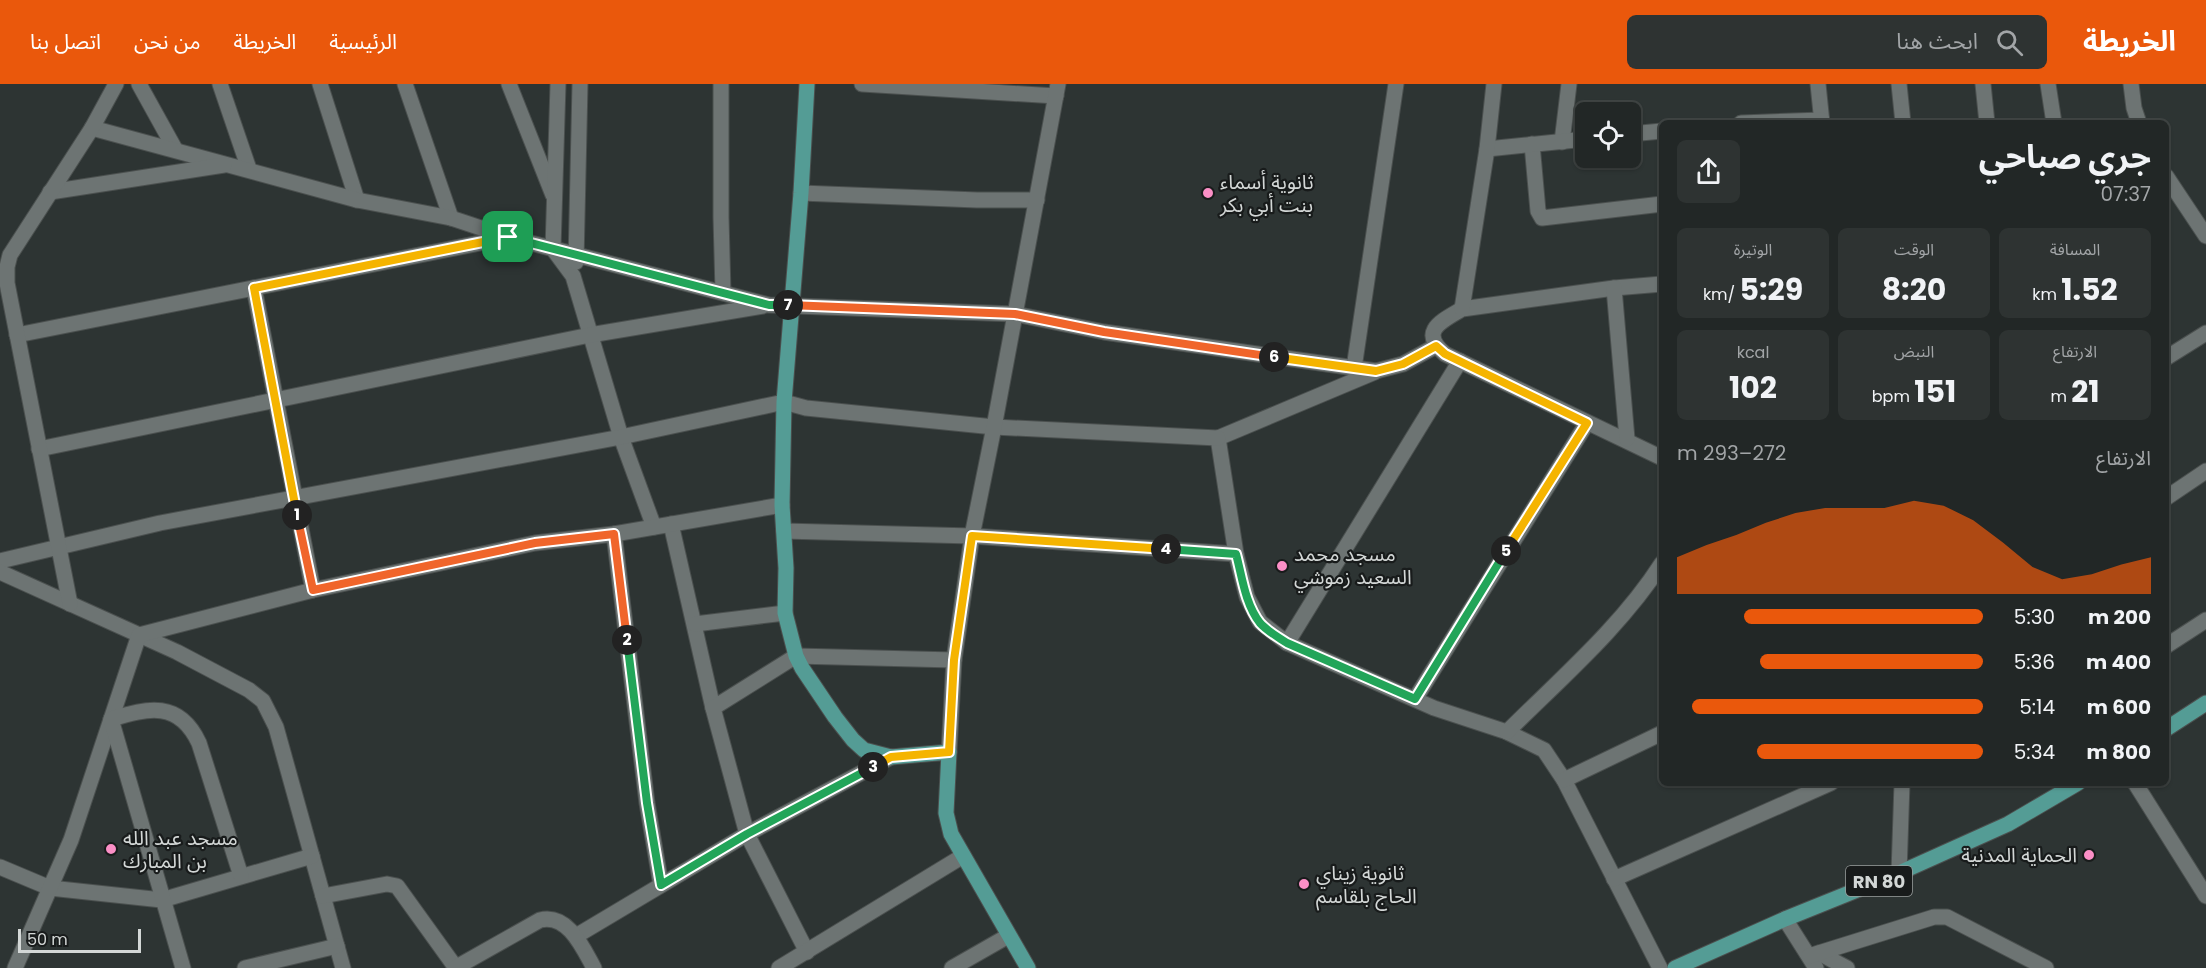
<!DOCTYPE html>
<html lang="ar">
<meta charset="utf-8">
<style>
body{margin:0;font-family:Poppins,"Noto Sans Arabic",sans-serif;background:#2e3332;color:#f1f3f6;direction:rtl;height:100vh;display:flex;flex-direction:column;font-size:22px;white-space:nowrap}
*{box-sizing:border-box;margin:0}
p{font-size:20px;color:#a2a5a7}
.icon{flex:none;width:33px;height:33px;fill:none;stroke:currentColor;stroke-width:2;stroke-linecap:round;stroke-linejoin:round}
.map{position:relative;flex:1;overflow:hidden;direction:ltr}
.drawer{position:absolute;left:1659px;top:36px;width:510px;height:666px;display:flex;flex-direction:column;background:#222726;border-radius:9px;box-shadow:0 2px 4px #0004,0 0 0 2px #3f4443;direction:rtl}
.drawer>*{flex:none}
.tools{position:absolute;left:1575px;top:18px;display:grid;gap:12px}
.tools a{display:grid;place-items:center;width:66px;height:66px;border-radius:9px;background:#222726;box-shadow:0 2px 4px #0004,0 0 0 2px #3f4443;font-size:30px}
.scale{position:absolute;left:18px;bottom:15px;width:123px;box-sizing:border-box;padding-left:6px;border:3px solid #d3d7d6;border-top:0;font-size:16px;line-height:21px;white-space:nowrap;color:#d3d7d6;-webkit-text-stroke:4px #181b1b;paint-order:stroke}
.pin{position:absolute;display:grid;place-items:center;width:51px;height:51px;color:#fff;margin:-26px;border-radius:12px;box-shadow:0 3px 9px #0006}
.km{position:absolute;width:30px;height:30px;margin:-15px;border-radius:50%;background:#222;color:#fff;font-size:16px;line-height:30px;text-align:center}
.round{display:grid;place-items:center;flex:none;width:63px;height:63px;border-radius:9px;background:#2e3332}
.head{display:flex;align-items:center;justify-content:space-between;height:102px;padding:0 18px}
h1{font-size:33px;font-weight:700;line-height:45px}
.metrics{display:grid;grid-template-columns:repeat(3,1fr);gap:9px;height:102px;padding:6px 18px}
.metrics div{display:grid;align-content:center;border-radius:9px;background:#2e3332;text-align:center}
.metrics b{font-size:30px;font-weight:700}
.metrics small{font-size:16px;font-weight:400}
.metrics p{font-size:16px}
.chart{height:168px;padding:12px 18px}
.chart p{display:flex;justify-content:space-between}
.chart svg{width:100%;height:108px;margin-top:6px;fill:#ea580c;opacity:.7}
ul{padding:0 18px;list-style:none;font-size:20px}
li{display:grid;grid-template-columns:96px 72px 1fr;align-items:center;height:45px}
li i{height:15px;border-radius:8px;background:#ea580c}
header{display:flex;align-items:center;gap:36px;box-sizing:border-box;height:84px;padding:0 30px;background:#ea580c;color:#fff}
header strong{font-size:28px}
nav{display:flex;gap:33px;margin-inline-start:auto;font-size:21px}
.search{width:420px;height:54px;background:#2e3332;display:flex;align-items:center;gap:15px;box-sizing:border-box;padding:0 21px;border-radius:9px;color:#a2a5a7;font-size:22px}
.map>svg:first-child{display:block}
.lines{fill:none;stroke-linecap:round;stroke-linejoin:round}
.minor-casing{stroke:#4b504f;stroke-width:17}
.major-casing{stroke:#4b504f;stroke-width:17}
.minor{stroke:#6d7473;stroke-width:15}
.major{stroke:#549c95;stroke-width:15}
.split-1-casing{stroke:#fff;stroke-width:12}
.split-2-casing{stroke:#fff;stroke-width:12}
.split-3-casing{stroke:#fff;stroke-width:12}
.split-4-casing{stroke:#fff;stroke-width:12}
.split-5-casing{stroke:#fff;stroke-width:12}
.split-6-casing{stroke:#fff;stroke-width:12}
.split-7-casing{stroke:#fff;stroke-width:12}
.split-8-casing{stroke:#fff;stroke-width:12}
.split-1{stroke:#f5b400;stroke-width:8}
.split-2{stroke:#f0652b;stroke-width:8}
.split-3{stroke:#22a559;stroke-width:8}
.split-4{stroke:#f5b400;stroke-width:8}
.split-5{stroke:#22a559;stroke-width:8}
.split-6{stroke:#f5b400;stroke-width:8}
.split-7{stroke:#f0652b;stroke-width:8}
.split-8{stroke:#22a559;stroke-width:8}
.poi-dot{fill:#fb8fc6;stroke:#181b1b;stroke-width:2}
.labels{text-anchor:middle;dominant-baseline:central;stroke-width:4.5;stroke-linejoin:round;paint-order:stroke}
.shield{fill:#181b1b;stroke:#9b9f9e;stroke-width:1.5}
.shield-label{font-size:18px;font-weight:bold;fill:#d3d7d6}
.poi-label{font-size:20px;fill:#d3d7d6;stroke:#181b1b;text-anchor:start}
</style>
<header>
<strong>الخريطة</strong>
<div class="search"><svg class="icon" aria-label="search" viewBox="0 0 24 24"><circle cx="10" cy="10" r="6"/><path d="M15 15l6 6"/></svg>ابحث هنا</div>
<nav><a>الرئيسية</a><a>الخريطة</a><a>من نحن</a><a>اتصل بنا</a></nav>
</header>
<div class="map">
<svg width="2206" height="884" viewBox="0 0 2206 884">
<rect width="100%" height="100%" fill="#2d3433"/>
<g class="lines">
<g class="minor-casing">
<g id="minor">
<path d="M139,0L175,65"/>
<path d="M220,0L249,85"/>
<path d="M320,0L357,116"/>
<path d="M405,0L451,134"/>
<path d="M509,0L553,111"/>
<path d="M558,0L553,165L573,192L621,353L654,443"/>
<path d="M721,0V133L723,208"/>
<path d="M862,0L1056,12"/>
<path d="M1818,0L1822,39"/>
<path d="M1899,0L1903,39"/>
<path d="M1983,0L1987,39"/>
<path d="M2048,0L2054,39"/>
<path d="M2131,0L2134,24L2139,39"/>
<path d="M1741,39L1822,36"/>
<path d="M92,44L357,116L451,134L508,153L769,221L1015,230L1104,248L1376,287L1403,280L1436,262"/>
<path d="M1630,50L1662,47"/>
<path d="M1562,58L1569,0"/>
<path d="M1532,60L1538,127L1542,134L1662,120"/>
<path d="M1487,65L1586,55"/>
<path d="M2166,92L2206,152"/>
<path d="M50,108L224,81"/>
<path d="M801,109L977,116H1037"/>
<path d="M576,178L580,0"/>
<path d="M1662,200L1614,204L1462,225C1442,237 1418,247 1445,270L1662,374"/>
<path d="M254,204L313,506"/>
<path d="M1614,204L1627,355"/>
<path d="M1462,225L1487,65L1494,0"/>
<path d="M17,251L505,154"/>
<path d="M2166,274L2206,249"/>
<path d="M1354,284L1396,0"/>
<path d="M1375,288L1218,354L1236,470L1247,513L1260,538L1287,559L1434,624L1507,648L1544,666L1564,696L1660,884"/>
<path d="M39,365L590,251L763,222"/>
<path d="M2166,414L2206,387"/>
<path d="M671,440L713,624"/>
<path d="M784,447L972,452L1236,470"/>
<path d="M614,450L647,719L661,801"/>
<path d="M0,477L160,439L621,353L784,318L806,324L994,343L1218,354"/>
<path d="M0,488L177,568L249,606L263,617L276,643L343,884"/>
<path d="M70,520L7,199V183L10,171L92,44L116,0"/>
<path d="M695,540L785,529"/>
<path d="M1287,559L1460,277"/>
<path d="M2166,562L2206,536"/>
<path d="M1415,615L1587,339"/>
<path d="M1507,648C1560,595 1621,543 1662,479"/>
<path d="M949,668L954,576L972,452L994,343L1058,0"/>
<path d="M1564,696L1662,649"/>
<path d="M2135,699L2206,812"/>
<path d="M0,783L50,804L162,816L312,772"/>
<path d="M1899,789L1902,699"/>
<path d="M1614,795L1831,699"/>
<path d="M323,812L387,800L397,802L456,884"/>
<path d="M1785,835L1816,884"/>
<path d="M576,852L747,750L891,673"/>
<path d="M807,868L747,750L713,624L796,572L954,576"/>
<path d="M1819,869L1847,884"/>
<path d="M1809,872L1934,833H1947L2046,884"/>
<path d="M15,884L71,756L139,551L313,506L535,459L614,450L782,421"/>
<path d="M183,884L111,635C148,624 179,616 199,659L241,792"/>
<path d="M245,884L337,862"/>
<path d="M455,884L540,836C568,829 583,864 594,884"/>
<path d="M779,884L963,772"/>
<path d="M952,884L1008,852"/>
</g>
</g>
<g class="major-casing">
<g id="major">
<path d="M807,0L801,109L784,318L782,421L786,484L785,529L796,572L802,584L835,633L853,656L864,666L891,673L949,668L946,729L951,750L1028,884"/>
<path d="M2166,645L2206,619"/>
<path d="M1675,884L1785,835L1899,789L2008,740L2078,699"/>
</g>
</g>
<use href="#minor" class="minor"/>
<use href="#major" class="major"/>
</g>
<g class="lines">
<g class="split-1-casing">
<path id="split-1" d="M297,431L254,204L508,153"/>
</g>
<g class="split-2-casing">
<path id="split-2" d="M297,431L313,506L535,459L614,450L627,556"/>
</g>
<g class="split-3-casing">
<path id="split-3" d="M627,556L647,719L661,801L747,750L873,683"/>
</g>
<g class="split-4-casing">
<path id="split-4" d="M873,683L891,673L949,668L954,576L972,452L1166,465"/>
</g>
<g class="split-5-casing">
<path id="split-5" d="M1166,465L1236,470C1242,492 1245,520 1260,539C1267,547 1278,553 1287,559L1415,615L1506,467"/>
</g>
<g class="split-6-casing">
<path id="split-6" d="M1274,273L1376,287L1403,280L1436,262L1445,270L1587,339L1506,467"/>
</g>
<g class="split-7-casing">
<path id="split-7" d="M788,221L1015,230L1104,248L1274,273"/>
</g>
<g class="split-8-casing">
<path id="split-8" d="M508,153L769,221H788"/>
</g>
<use href="#split-1" class="split-1"/>
<use href="#split-2" class="split-2"/>
<use href="#split-3" class="split-3"/>
<use href="#split-4" class="split-4"/>
<use href="#split-5" class="split-5"/>
<use href="#split-6" class="split-6"/>
<use href="#split-7" class="split-7"/>
<use href="#split-8" class="split-8"/>
</g>
<g class="poi-dot">
<circle cx="1208" cy="109" r="6"/>
<circle cx="1282" cy="482" r="6"/>
<circle cx="111" cy="765" r="6"/>
<circle cx="2089" cy="771" r="6"/>
<circle cx="1304" cy="800" r="6"/>
</g>
<g class="labels">
<rect class="shield" x="1846" y="782" width="66" height="30" rx="4.5"/>
<g class="shield-label">
<text x="1879" y="797">RN 80</text>
</g>
<g class="poi-label">
<text x="1220" y="98">ثانوية أسماء<tspan x="1220" dy="23">بنت أبي بكر</tspan></text>
<text x="1294" y="470">مسجد محمد<tspan x="1294" dy="23">السعيد زموشي</tspan></text>
<text x="123" y="754">مسجد عبد الله<tspan x="123" dy="23">بن المبارك</tspan></text>
<text x="2077" y="771" text-anchor="end">الحماية المدنية</text>
<text x="1316" y="789">ثانوية زيناي<tspan x="1316" dy="23">الحاج بلقاسم</tspan></text>
</g>
</g>
</svg>
<div class="tools">
<a><svg class="icon" aria-label="locate" viewBox="0 0 24 24"><circle cx="12" cy="12" r="6"/><path d="M12 2v4M12 18v4M2 12h4M18 12h4"/></svg></a>
</div>
<div class="scale">50 m</div>
<div class="pin" style="left:508px;top:153px;background:#1e9e55"><svg class="icon" aria-label="arrive" viewBox="0 0 24 24"><path d="M6 21V4h12l-3 4 3 4H6"/></svg></div>
<b class="km" style="left:297px;top:431px">1</b>
<b class="km" style="left:627px;top:556px">2</b>
<b class="km" style="left:873px;top:683px">3</b>
<b class="km" style="left:1166px;top:465px">4</b>
<b class="km" style="left:1506px;top:467px">5</b>
<b class="km" style="left:1274px;top:273px">6</b>
<b class="km" style="left:788px;top:221px">7</b>
<section class="drawer">
<div class="head"><div><h1>جري صباحي</h1><p>07:37</p></div><a class="round"><svg class="icon" aria-label="share" viewBox="0 0 24 24"><path d="M12 15V3M7 8l5-5 5 5M5 13v7h14v-7"/></svg></a></div>
<div class="metrics">
<div><p>المسافة</p><b>1.52<small> km</small></b></div>
<div><p>الوقت</p><b>8:20</b></div>
<div><p>الوتيرة</p><b>5:29<small> /km</small></b></div>
</div>
<div class="metrics">
<div><p>الارتفاع</p><b>21<small> m</small></b></div>
<div><p>النبض</p><b>151<small> bpm</small></b></div>
<div><p>kcal</p><b>102</b></div>
</div>
<div class="chart"><p><span>الارتفاع</span>272–293 m</p>
<svg viewBox="0 0 160 44" preserveAspectRatio="none"><path d="M0 44V29L10 24L20 20L30 15L40 11L50 9L60 9L70 9L80 6L90 8L100 14L110 23L120 33L130 38L140 36L150 32L160 29V44z"/></svg>
</div>
<ul>
<li><b>200 m</b>5:30<i style="width:78%"></i></li>
<li><b>400 m</b>5:36<i style="width:73%"></i></li>
<li><b>600 m</b>5:14<i style="width:95%"></i></li>
<li><b>800 m</b>5:34<i style="width:74%"></i></li>
</ul>
</section>
</div>
